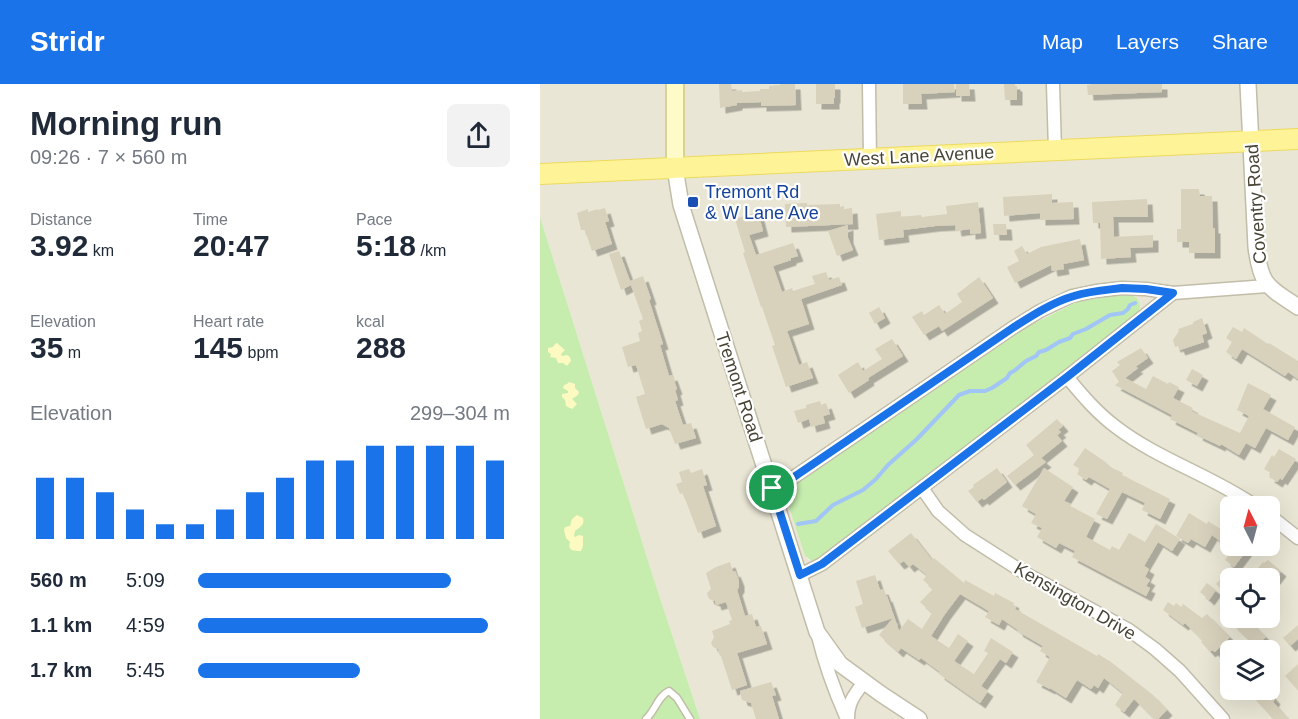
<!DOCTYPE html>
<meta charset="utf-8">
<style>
body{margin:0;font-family:Helvetica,sans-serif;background:#f2f2f3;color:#1f2937;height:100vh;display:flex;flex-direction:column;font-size:22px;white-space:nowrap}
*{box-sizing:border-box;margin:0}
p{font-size:20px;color:#747a83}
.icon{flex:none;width:33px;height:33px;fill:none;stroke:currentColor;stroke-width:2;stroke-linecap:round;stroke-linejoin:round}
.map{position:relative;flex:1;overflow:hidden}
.sheet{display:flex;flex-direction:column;background:#fff;width:540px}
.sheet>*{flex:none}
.needle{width:39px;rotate:354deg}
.fabs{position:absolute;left:680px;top:412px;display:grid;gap:12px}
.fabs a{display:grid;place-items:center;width:60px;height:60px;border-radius:9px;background:#fff;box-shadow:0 6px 24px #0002;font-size:30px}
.pin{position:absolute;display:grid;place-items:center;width:51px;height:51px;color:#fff;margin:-26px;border:3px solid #fff;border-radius:50%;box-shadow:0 2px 6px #0007}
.round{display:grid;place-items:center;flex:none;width:63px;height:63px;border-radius:9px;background:#f2f2f3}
.overview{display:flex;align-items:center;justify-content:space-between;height:102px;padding:0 30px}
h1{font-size:33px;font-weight:600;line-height:45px}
.figures{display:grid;grid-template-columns:repeat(3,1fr);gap:9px;height:102px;padding:6px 30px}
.figures div{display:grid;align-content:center}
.figures b{font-size:30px;font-weight:600}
.figures small{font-size:16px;font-weight:400}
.figures p{font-size:16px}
.chart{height:168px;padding:12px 30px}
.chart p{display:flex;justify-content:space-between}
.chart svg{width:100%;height:108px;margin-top:6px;stroke:#1a73e8;stroke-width:6}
ul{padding:0 30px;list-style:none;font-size:20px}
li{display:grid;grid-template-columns:96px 72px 1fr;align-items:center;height:45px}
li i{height:15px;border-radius:8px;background:#1a73e8}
header{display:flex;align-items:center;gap:36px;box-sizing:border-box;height:84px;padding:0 30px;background:#1a73e8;color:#fff}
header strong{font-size:28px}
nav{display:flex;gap:33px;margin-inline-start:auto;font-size:21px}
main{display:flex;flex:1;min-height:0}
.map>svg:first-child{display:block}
.residential{fill:#e9e6d5;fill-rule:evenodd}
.green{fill:#c6ecae}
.sand{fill:#fcf9c1}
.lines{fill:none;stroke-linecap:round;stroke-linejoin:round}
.stream{stroke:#a0c5f6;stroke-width:4}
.building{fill:#d8d1bc;filter:url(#shadow)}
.service-casing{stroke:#c1bda9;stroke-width:9}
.minor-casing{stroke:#c1bda9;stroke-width:15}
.tertiary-casing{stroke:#c1bda9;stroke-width:18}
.secondary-casing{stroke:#d9d294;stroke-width:20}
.primary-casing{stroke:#edda5e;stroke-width:22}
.service{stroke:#fff;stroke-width:6}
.minor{stroke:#fff;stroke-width:12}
.tertiary{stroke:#fff;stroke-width:15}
.secondary{stroke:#fffbc8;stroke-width:16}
.primary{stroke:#fff397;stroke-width:20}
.route-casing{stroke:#fff;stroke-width:12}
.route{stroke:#1a73e8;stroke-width:8}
.transit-dot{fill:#1a4fb4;stroke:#fff;stroke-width:2}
.labels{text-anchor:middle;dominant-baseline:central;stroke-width:4.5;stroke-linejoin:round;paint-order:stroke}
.street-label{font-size:18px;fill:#494536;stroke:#fff}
.transit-label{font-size:18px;fill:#164399;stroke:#fff;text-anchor:start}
</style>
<header>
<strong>Stridr</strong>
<nav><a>Map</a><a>Layers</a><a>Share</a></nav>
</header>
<main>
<section class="sheet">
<div class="overview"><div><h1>Morning run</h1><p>09:26 · 7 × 560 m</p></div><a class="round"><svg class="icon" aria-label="share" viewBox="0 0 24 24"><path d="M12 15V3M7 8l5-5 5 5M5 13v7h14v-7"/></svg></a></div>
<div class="figures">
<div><p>Distance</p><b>3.92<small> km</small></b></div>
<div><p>Time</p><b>20:47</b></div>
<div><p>Pace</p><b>5:18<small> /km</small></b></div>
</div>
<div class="figures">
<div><p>Elevation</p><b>35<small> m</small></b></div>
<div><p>Heart rate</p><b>145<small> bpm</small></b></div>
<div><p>kcal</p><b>288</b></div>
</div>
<div class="chart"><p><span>Elevation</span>299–304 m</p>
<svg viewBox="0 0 160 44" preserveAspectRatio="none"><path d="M5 44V19M15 44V19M25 44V25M35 44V32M45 44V38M55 44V38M65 44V32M75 44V25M85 44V19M95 44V12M105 44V12M115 44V6M125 44V6M135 44V6M145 44V6M155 44V12"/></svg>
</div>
<ul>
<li><b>560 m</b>5:09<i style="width:81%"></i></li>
<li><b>1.1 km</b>4:59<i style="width:93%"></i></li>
<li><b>1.7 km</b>5:45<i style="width:52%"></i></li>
</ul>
</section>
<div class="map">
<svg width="758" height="635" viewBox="0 0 758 635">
<defs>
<filter id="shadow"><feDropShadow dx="5.5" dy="5.5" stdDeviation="0" flood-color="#0004"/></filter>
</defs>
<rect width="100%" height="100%" fill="#f5f3e8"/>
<g class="residential">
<path d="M0,0H758V55L0,90Z"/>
<path d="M758,58V635H160L115,499L0,133V100ZM557,213L596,232L284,471L277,476H269L265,472L247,417L471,251L529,221L537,218ZM690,423H729V462H690ZM690,495H729V534H690ZM690,567H729V606H690Z"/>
</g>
<g class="green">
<path d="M0,133L115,499L160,635H0Z"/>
<path d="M582,210C597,210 605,218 596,232L277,476L272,477L265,472L247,417L246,406L249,400L471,251L537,218Z"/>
</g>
<g class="sand">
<path d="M17,259L25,266L21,270L22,272L27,271L30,273L31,277L27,282L23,279H18L16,274L10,273L11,270L8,268V264L13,263L15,260Z"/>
<path d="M29,298L35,300V304L39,308L38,311L32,315L37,320L32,325L26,322L25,316L22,313V310L28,309V307L23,304L24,301L27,300Z"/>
<path d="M37,431L43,434C45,441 40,443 35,447L34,452L35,453L39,451L43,452V462L41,467C34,467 27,467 30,458L26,454L24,446L25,443L30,442L32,435Z"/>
</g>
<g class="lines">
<path class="stream" d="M258,440L276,437L293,421L323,406L336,395L348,381L377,355L419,311L430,307H445L452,304L467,294L470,289L474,287L486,277L496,272L499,268L506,266L519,258L530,254L533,250L546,245L570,231L583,229L588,225L590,221L595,219"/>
</g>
<g class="building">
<path d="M179,0H191L192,7L202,6V8L220,7V5H229V2L240,1V0H255L256,21L221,22V18L197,19V21L180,24Z"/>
<path d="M276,0H295V14H294V20H276Z"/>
<path d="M363,0H414L415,8L381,10L382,20H363Z"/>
<path d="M416,0H429L430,12H416Z"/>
<path d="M464,0H475V2H477V16H465Z"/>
<path d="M553,0H622V8L548,11L547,1Z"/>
<path d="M641,105H659L660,112H672L673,144H675V169H649V158H637V145H641Z"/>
<path d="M512,110V119L533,118L534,135L500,136V129L464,132L463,113Z"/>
<path d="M607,115L608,133H573L574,153L613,151V163L590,164L591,173L561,175L560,139H553L552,118Z"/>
<path d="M438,118L441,149L430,150V145L416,147L415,141L395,142L363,146L364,153L339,156L336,130L361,127V133L381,131L382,133L407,130L406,122Z"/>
<path d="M267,119V121L300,120V123L304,122V125L312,124L313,140L246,143L245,120Z"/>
<path d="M65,124L69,137L65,138L72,160L52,167L45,146H41L37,129L48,125V128L58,125V126Z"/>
<path d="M218,128L223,147L209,151L216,171L253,159L258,172L251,174V176L233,182L242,208L252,204L253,207L275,200L272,192L286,188L289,196L299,193L302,201L261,215L269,240L247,247L259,281L267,278L273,294L246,303L232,262L235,261L222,223H221L203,169L205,168L195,135Z"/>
<path d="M453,140H466L467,151H454Z"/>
<path d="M308,141V154L313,166L297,172L288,147Z"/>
<path d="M540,155L544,176L523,180L524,185L512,187L511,181L475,199L467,183L479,177L474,167L482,162L487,170L501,163Z"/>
<path d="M79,167L90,197L103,192L111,215L109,216L123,260L120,261L129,292L132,291L137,305L135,306L138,316L135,317L143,341L151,339L156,354L135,360L129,344L122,340L106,345L96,313L105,310L96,281L88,283L82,263L100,257L98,249L102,247L99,237L103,235L91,201L81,206L69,170Z"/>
<path d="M439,193L453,214L402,247L399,242L384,251L372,233L382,227L384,231L399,221L405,230L422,218L417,210Z"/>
<path d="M339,223L345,234L335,240L329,229Z"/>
<path d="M662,234L667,249L662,251L664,258L640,266L638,262L635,263L633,256L639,247L638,245L653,240V238Z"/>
<path d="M693,243L702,248L704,244L728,260L729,259L758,277V295L748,288L745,292L702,265L696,275L686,268L692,258L686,254Z"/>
<path d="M352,255L363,272L328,294L329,296L309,309L298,291L318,278L323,287L342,275L335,265Z"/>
<path d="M601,264L608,274L595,283L598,284L585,294L606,305L613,292L628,300L629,298L639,303L633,314L653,324L651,327L700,349L709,332L697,326L708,299L731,311L723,325L755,343L748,356L726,344L715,364L706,359L699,371L681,360L680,362L657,351L658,349L630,335L632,331L575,301L579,298L572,287L580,281L577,278Z"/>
<path d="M652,285L663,291L657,302L646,296Z"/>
<path d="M280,317L281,321L286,319L290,330L283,332L285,339L271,343L269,335L258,339L254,327L266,324V321Z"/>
<path d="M517,335L523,342L518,346L521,348L517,351L522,357L501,374L506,378L475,401L467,392L494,371L486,361Z"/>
<path d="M545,364L567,379L566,381L583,389L582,391L630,415L620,435L602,426L605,419L582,408L567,435L556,430L570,405L549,393L546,396L537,390L540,385L533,381Z"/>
<path d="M739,365L756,375L742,396L740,394L737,398L729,393L731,389L724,385L732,371L734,373Z"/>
<path d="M457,384L467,398L444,416L442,414L437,418L428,407L434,403L433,401Z"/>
<path d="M504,384L533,403L524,417L531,420L530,422L555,435L546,453L570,466L572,462L579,466L589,449L605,458L616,440L640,455L632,467L618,458L604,482L609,485L605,493L610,496L606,502L610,504L606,512L532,473L535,467L519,459L516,464L497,453L502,444L491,439L496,430L482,422Z"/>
<path d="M149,385L151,389L162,385L167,401L163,402L176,442L158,449L143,409L140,410L136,400L142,398L139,388Z"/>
<path d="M649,429L667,440L668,437L690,451V462H710L694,483L685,476L688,472L683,469L688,463L672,451L665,463L651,455L648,459L636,452Z"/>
<path d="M371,449L392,476L394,474L424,499L425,496L454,512L455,509L474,519L473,521L476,523L475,525L557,572L558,570L571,578L613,611L627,626L618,635H614L594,615L584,628L575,621L583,609L564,594L558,604L554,601L551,605L537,596L526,614L510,604V605L496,598L510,573L500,567L503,562L477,547L478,546L462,535L459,541L445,533L449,528L447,526L420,510L405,530L391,552L409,564L418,550L428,557L414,577L434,590L448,569L444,567L451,554L473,568L466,579L460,575L441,602L448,607L440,619L399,590L400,588L381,574L379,576L361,564L358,568L339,551L353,534L322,544L315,523L323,520L316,497L335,491L340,506L343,505L346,513L347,512L359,547L368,535L382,545L392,529L380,518L393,505L383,496L387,491L373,480L369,483L364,477L359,480L348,467Z"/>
<path d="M728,476L741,487L735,495H709L723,478L724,479Z"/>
<path d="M190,478L193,488L195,487L199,497V503L197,506L205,532L212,530L216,543L221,542L227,560L197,569L207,601L192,606L181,572H180L178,565L173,563L171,559L174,553L172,547L190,540L189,537L192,536L186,518L176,521L175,517L169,515L167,509L171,505L166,489L176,483Z"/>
<path d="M690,484V513L676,500Z"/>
<path d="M667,499L676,506L669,516L660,508Z"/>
<path d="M628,518L634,522L636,519L641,523L643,520L662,534L667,530L690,553L675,568L672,566L670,568L661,558L662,556L645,539L643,541L623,526Z"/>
<path d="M698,534H707L726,553L716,562L692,540Z"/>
<path d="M758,541V555L750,562L743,554Z"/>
<path d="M758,580V606L745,592Z"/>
<path d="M231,598L236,611L232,612L239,635H216L211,619L202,616L200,607Z"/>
<path d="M707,606H727L735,615L733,618L748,635H733Z"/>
</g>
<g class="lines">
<g class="service-casing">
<path id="service" d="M106,635C115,627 118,612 129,607L137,614L150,635"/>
</g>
<g class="minor-casing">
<g id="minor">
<path d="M329,0L330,75"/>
<path d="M513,0L515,66"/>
<path d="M527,293C542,311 557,329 576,343C619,376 673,392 717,423"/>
<path d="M232,404L251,395L474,243L500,227L532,212L556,207L582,204L606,205L633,209L727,202"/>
<path d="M382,404L398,427L425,451L483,488L589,546L615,565L640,587L683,635"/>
<path d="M729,431L758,454"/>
<path d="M260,491L282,480L527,293L633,209"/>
<path d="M278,552C285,581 295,608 307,635"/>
<path d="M308,634C308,618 315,610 324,598"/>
</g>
</g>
<g class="tertiary-casing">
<g id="tertiary">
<path d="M708,0L716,163C721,202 727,202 758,223"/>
<path d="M135,84L141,121L277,548L300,580L341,610L379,635"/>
</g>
</g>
<g class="secondary-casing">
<path id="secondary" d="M135,84V0"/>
</g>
<g class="primary-casing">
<path id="primary" d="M0,90L758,55"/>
</g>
<use href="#service" class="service"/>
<use href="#minor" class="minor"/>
<use href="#tertiary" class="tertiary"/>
<use href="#secondary" class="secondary"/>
<use href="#primary" class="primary"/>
</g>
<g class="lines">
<g class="route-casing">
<path id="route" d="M582,204L606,205L633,209L527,293L282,480L260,491L232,404L251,395L474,243C493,231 513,218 534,212C550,207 566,206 582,204Z"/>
</g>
<use href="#route" class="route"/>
</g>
<rect class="transit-dot" x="147" y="112" width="12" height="12" rx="3"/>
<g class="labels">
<g class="street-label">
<text transform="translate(379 72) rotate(-3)">West Lane Avenue</text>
<text transform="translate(716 120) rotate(-94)">Coventry Road</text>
<text transform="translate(199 303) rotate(72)">Tremont Road</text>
<text transform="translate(535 517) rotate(30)">Kensington Drive</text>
</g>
<g class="transit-label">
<text x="165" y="108">Tremont Rd<tspan x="165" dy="21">&amp; W Lane Ave</tspan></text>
</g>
</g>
</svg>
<div class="fabs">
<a><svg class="needle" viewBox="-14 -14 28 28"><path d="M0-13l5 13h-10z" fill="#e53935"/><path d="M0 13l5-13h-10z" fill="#747a83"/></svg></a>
<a><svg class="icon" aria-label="locate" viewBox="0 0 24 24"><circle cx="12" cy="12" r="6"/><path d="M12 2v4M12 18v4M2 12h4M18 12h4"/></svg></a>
<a><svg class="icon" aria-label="layers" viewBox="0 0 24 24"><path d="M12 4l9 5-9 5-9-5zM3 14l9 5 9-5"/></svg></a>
</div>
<div class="pin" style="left:232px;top:404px;background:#1e9e55"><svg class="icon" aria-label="arrive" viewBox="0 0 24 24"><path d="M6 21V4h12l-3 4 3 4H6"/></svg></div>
</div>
</main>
